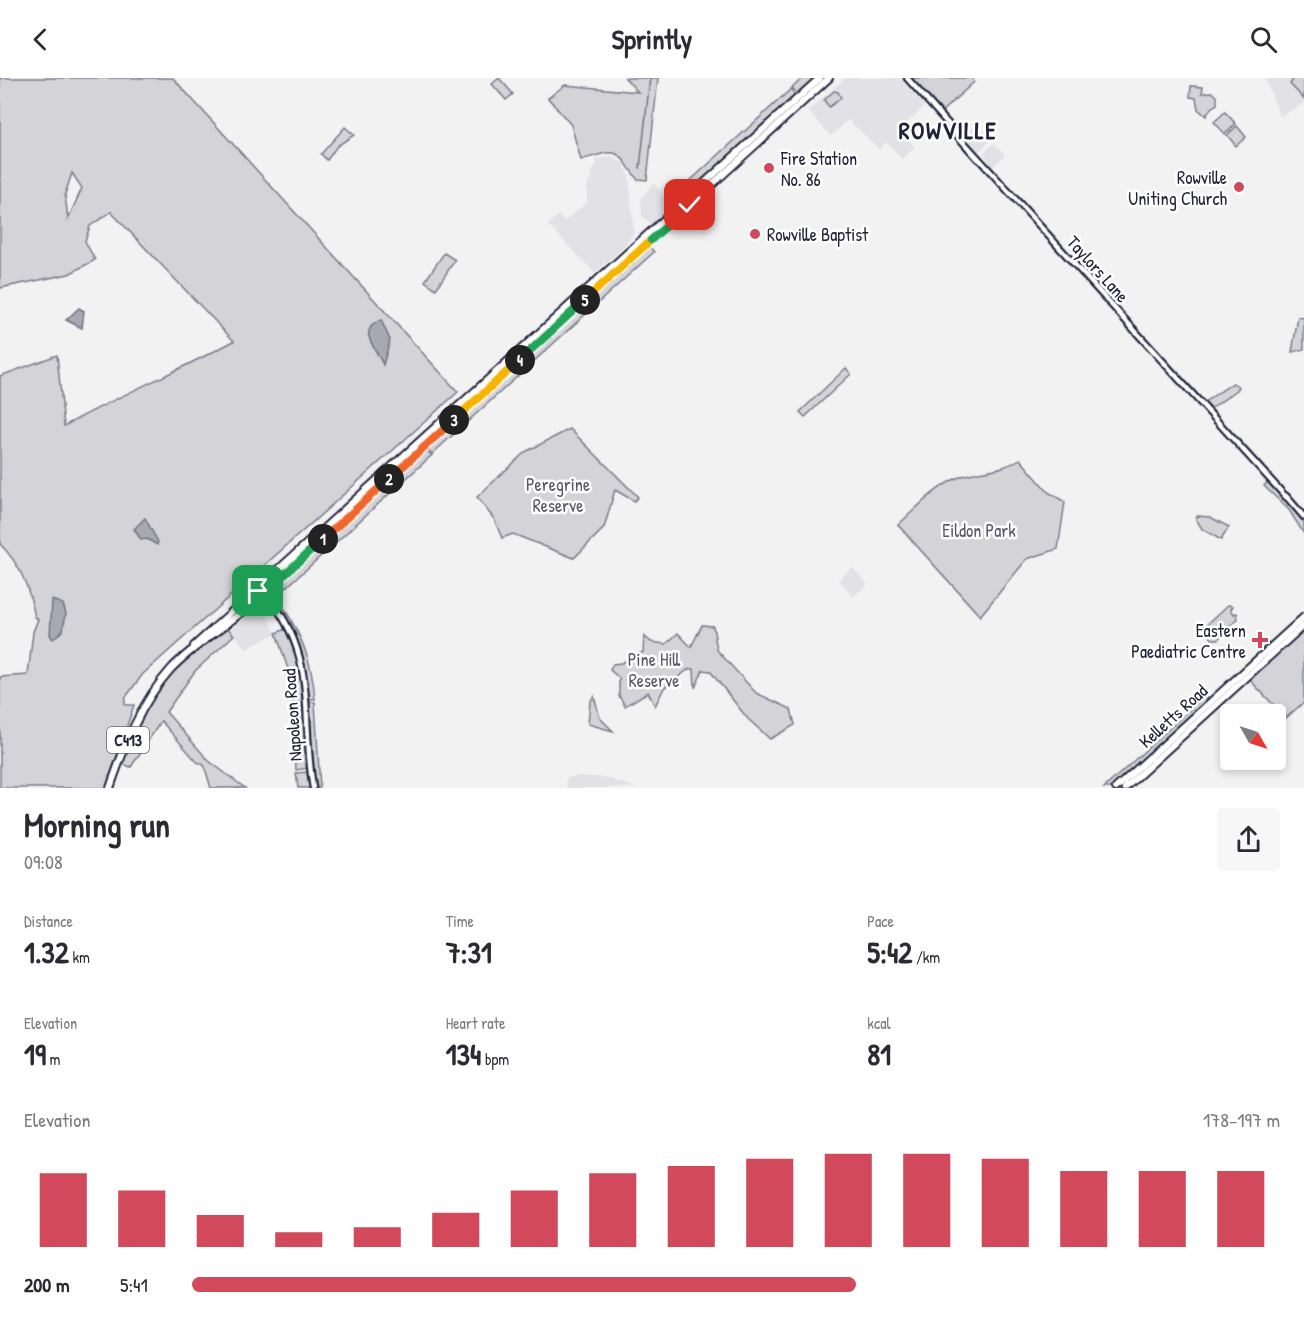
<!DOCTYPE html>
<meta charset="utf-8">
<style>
body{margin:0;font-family:"Patrick Hand",sans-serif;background:#f7f7f7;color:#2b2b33;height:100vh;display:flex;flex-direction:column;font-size:22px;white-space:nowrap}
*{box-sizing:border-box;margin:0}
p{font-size:20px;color:#7c7c81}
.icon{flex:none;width:33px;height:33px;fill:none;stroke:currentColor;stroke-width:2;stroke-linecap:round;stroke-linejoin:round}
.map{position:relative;height:710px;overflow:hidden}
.sheet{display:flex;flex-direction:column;background:#fff;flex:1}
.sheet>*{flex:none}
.needle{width:39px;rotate:129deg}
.buttons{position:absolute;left:1220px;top:626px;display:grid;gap:12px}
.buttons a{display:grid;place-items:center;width:66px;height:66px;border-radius:6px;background:#fff;box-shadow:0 3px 9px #0003;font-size:30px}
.pin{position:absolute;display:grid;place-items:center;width:51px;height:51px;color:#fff;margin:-26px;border-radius:12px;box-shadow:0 3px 9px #0006}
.km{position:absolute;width:30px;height:30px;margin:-15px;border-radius:50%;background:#222;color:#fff;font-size:16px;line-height:30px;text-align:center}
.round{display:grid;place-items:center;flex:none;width:63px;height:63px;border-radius:6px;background:#f7f7f7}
.overview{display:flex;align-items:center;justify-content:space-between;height:102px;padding:0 24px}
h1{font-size:33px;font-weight:700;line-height:45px}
.stats{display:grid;grid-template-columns:repeat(3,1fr);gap:9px;height:102px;padding:6px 24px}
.stats div{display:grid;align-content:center}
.stats b{font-size:30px;font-weight:700}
.stats small{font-size:16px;font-weight:400}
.stats p{font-size:16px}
.chart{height:168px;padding:12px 24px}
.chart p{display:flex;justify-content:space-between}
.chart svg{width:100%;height:108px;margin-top:6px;stroke:#d1495b;stroke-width:6}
ul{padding:0 24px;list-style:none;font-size:20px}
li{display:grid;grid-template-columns:96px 72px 1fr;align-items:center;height:45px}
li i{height:15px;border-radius:8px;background:#d1495b}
header{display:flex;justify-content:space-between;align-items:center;height:78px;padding:0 24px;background:#fff;font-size:27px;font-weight:700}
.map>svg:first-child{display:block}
.built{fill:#e2e2e6}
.green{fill:#d3d3d8;stroke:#7a7a8a;stroke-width:1.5;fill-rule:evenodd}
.water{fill:#a8a8b2;stroke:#727282;stroke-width:1.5}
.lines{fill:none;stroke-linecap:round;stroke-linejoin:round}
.stream{stroke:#727282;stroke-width:1.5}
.secondary-casing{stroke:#22223b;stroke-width:9}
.primary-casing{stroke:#22223b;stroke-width:10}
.secondary{stroke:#fff;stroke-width:4.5}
.primary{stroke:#fff;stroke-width:6}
.split-1-casing{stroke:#fff;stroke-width:12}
.split-2-casing{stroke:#fff;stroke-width:12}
.split-3-casing{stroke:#fff;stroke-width:12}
.split-4-casing{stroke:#fff;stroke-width:12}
.split-5-casing{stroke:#fff;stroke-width:12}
.split-6-casing{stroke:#fff;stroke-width:12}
.split-7-casing{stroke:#fff;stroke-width:12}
.split-1{stroke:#22a559;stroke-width:8}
.split-2{stroke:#f0652b;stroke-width:8}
.split-3{stroke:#f0652b;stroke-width:8}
.split-4{stroke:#f5b400;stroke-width:8}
.split-5{stroke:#22a559;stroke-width:8}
.split-6{stroke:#f5b400;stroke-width:8}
.split-7{stroke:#22a559;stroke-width:8}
.poi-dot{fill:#d1495b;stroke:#fff;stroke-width:2}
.labels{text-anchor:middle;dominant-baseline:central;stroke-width:5;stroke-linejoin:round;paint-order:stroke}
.shield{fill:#fff;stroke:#646476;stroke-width:1.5}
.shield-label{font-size:16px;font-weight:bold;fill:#22223b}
.poi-label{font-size:18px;fill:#22223b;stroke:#fff;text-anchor:start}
.street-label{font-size:18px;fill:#22223b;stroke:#fff}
.park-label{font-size:18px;fill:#57576a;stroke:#fff}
.district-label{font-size:24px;font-weight:bold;letter-spacing:1.5px;fill:#22223b;stroke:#fff}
</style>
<header><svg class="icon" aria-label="back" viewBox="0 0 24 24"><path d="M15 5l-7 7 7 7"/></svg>Sprintly<svg class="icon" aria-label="search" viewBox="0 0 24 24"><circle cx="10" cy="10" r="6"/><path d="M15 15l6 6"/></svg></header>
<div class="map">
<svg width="1304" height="710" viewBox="0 0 1304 710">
<rect width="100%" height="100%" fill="#f2f2f3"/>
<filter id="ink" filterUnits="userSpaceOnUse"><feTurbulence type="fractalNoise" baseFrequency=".0167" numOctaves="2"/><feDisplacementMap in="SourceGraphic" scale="12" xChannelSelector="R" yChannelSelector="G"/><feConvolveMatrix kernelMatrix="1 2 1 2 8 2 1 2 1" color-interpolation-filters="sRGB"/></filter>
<g filter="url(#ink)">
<g class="built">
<path d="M845,0H900L925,28L899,52L915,69L902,81L886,64L879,71L848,42L831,58L808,33Z"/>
<path d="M1265,0H1304V25L1280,39Z"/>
<path d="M977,46L991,62L977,75L962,59Z"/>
<path d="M994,65L1005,77L993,89L983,75Z"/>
<path d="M611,79L624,85L629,98L634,154L627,166L595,195L548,147L558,137L564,143L587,124V110L594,89L597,88L595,81Z"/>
<path d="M653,105L674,128L652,147L642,138L641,120Z"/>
<path d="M852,489L868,506L853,519L839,501Z"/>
<path d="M254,531L268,539L276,555L247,571L230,552Z"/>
<path d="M578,698L608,700L636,710H567L566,700Z"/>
</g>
<g class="green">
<path d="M0,0H173L458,314L143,596L125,620V627H134L106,710H0V599L28,597L33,554L38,541L35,539C29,510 21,487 0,466V298L57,277L64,348C120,317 178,293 234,263L111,134L90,148L85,163L95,182L69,196L0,210ZM72,95L82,110L68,141L65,116Z"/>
<path d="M499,0L513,16L506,22L492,6Z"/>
<path d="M625,0H658L647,102L637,101C615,69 619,71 581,82L571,47L548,20L565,7L638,14Z"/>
<path d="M803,0H820L801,18L792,10Z"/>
<path d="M907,0H972L974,4L939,36Z"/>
<path d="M1294,0H1304V21L1290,6Z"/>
<path d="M1191,8L1203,9L1202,15L1212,14L1217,18V26L1211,30L1206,38L1198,31L1196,20L1190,19Z"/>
<path d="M791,11L798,21L677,131L669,122Z"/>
<path d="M834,13L838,14L841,20L829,29L824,22Z"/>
<path d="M1225,34L1236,46L1225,56L1214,44Z"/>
<path d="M1237,48L1246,59L1236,68L1227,57Z"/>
<path d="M345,49L354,57L337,68L327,82L321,76Z"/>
<path d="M647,166L654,174L432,376L425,368Z"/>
<path d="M444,175L455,182L436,211L425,203Z"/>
<path d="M1298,239L1304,240V271L1292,274Z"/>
<path d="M846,290L851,296L805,339L800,334Z"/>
<path d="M1233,305L1239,309L1237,312L1209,332L1203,325Z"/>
<path d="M570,351L638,419L634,423L615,412L604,450L574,480L513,456L502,460L494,441L477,419L525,374Z"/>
<path d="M423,371L432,377L277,518C299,554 312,578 315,621H307V624H315L320,710H298L296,695L310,694L309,690L296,692L292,603L276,555L288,550L273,524L277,504Z"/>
<path d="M1020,381L1048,414L1065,424L1058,471L1027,481L980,538L898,447C917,430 937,407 962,398C982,391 1001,394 1020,381Z"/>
<path d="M1269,402L1304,439V456L1289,432L1264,408Z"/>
<path d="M1197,438L1210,439L1229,449L1221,462L1202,451L1196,441Z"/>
<path d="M1228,527L1233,528L1231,531L1234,536L1237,535L1238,542L1225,551L1219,561H1212L1207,553H1204V549Z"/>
<path d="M702,547L713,548L717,572L756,615L791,631L795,647L770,661L747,640L710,593L703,592L695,610L694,591H689L664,610L655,628L648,614L625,628L619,618V600L610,592L613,586L621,585L643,574L644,558L651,564L666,566L678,555L691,569Z"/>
<path d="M1304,547V624L1286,640L1247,599Z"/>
<path d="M226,548L234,557L195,593L166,634L209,683L245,710H211L204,687L197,684L161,643L131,689L119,685L131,654L172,590Z"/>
<path d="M1206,617L1211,623L1116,710H1104Z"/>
<path d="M594,618L600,640L613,653L588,646L590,624Z"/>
</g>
<g class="water">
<path d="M79,230L84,233L82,250L66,242Z"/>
<path d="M381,242L390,262L383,287C375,267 356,253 381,242Z"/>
<path d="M145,440L158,464L157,467L147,461L141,462L134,451Z"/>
<path d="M52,522L63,526L66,535L63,552L53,561L50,557Z"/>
</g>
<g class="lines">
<path class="stream" d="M640,90L650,0"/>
<g class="secondary-casing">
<g id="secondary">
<path d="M907,0L951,49"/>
<path d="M949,48L1286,419"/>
<path d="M956,56L978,81"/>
<path d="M1286,418L1304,439"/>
<path d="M263,512C320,578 300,633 313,710"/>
<path d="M260,515L275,530"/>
<path d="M272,522L276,504"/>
<path d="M254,524L271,528"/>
</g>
</g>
<g class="primary-casing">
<g id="primary">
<path d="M194,568L820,0"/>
<path d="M110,710C125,667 140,625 171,591C192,568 230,546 254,524L829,0"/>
<path d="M1116,710L1304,539"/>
<path d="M1125,710L1304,547"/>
</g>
</g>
<use href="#secondary" class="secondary"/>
<use href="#primary" class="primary"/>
</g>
</g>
<g class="lines" filter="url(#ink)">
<g class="split-1-casing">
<path id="split-1" d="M258,513L261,510L265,514L323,461"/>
</g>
<g class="split-2-casing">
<path id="split-2" d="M323,461L389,401"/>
</g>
<g class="split-3-casing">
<path id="split-3" d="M389,401L454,342"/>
</g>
<g class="split-4-casing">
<path id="split-4" d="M454,342L520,282"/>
</g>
<g class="split-5-casing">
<path id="split-5" d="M520,282L585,222"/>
</g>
<g class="split-6-casing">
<path id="split-6" d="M585,222L651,162"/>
</g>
<g class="split-7-casing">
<path id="split-7" d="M651,162L690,127"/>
</g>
<use href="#split-1" class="split-1"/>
<use href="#split-2" class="split-2"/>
<use href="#split-3" class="split-3"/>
<use href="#split-4" class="split-4"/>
<use href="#split-5" class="split-5"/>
<use href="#split-6" class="split-6"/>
<use href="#split-7" class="split-7"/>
</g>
<g class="poi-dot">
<circle cx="769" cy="90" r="6"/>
<circle cx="1239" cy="109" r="6"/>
<circle cx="755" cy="156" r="6"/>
<path d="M1257 553h6v6h6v6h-6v6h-6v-6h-6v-6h6z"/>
</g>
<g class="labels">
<rect class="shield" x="107" y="649" width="42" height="26" rx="4.5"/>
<g class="shield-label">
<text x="128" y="662">C413</text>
</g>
<g class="poi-label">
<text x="781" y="80">Fire Station<tspan x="781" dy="21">No. 86</tspan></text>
<text x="1227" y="99" text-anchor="end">Rowville<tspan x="1227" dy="21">Uniting Church</tspan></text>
<text x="767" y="156">Rowville Baptist</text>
<text x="1246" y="552" text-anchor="end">Eastern<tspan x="1246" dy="21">Paediatric Centre</tspan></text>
</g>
<g class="street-label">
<text transform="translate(1098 191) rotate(48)">Taylors Lane</text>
<text transform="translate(292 637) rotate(-94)">Napoleon Road</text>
<text transform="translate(1173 638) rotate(-42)">Kelletts Road</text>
</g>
<g class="park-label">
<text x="558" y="406">Peregrine<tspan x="558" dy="21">Reserve</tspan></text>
<text x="979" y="452">Eildon Park</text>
<text x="654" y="581">Pine Hill<tspan x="654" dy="21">Reserve</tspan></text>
</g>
<g class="district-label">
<text x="948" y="52">ROWVILLE</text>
</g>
</g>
</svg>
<div class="buttons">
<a><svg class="needle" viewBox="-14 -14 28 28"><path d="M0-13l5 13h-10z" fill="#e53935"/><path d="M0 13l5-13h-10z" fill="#7c7c81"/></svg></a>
</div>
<div class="pin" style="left:258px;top:513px;background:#1e9e55"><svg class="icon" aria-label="arrive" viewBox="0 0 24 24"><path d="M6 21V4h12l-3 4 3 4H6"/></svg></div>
<div class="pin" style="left:690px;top:127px;background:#d93025"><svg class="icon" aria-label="check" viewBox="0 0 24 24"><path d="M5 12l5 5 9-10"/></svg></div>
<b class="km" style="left:323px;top:461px">1</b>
<b class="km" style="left:389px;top:401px">2</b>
<b class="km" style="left:454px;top:342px">3</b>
<b class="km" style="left:520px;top:282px">4</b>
<b class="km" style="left:585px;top:222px">5</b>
</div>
<section class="sheet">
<div class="overview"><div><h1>Morning run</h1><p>09:08</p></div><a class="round"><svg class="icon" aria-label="share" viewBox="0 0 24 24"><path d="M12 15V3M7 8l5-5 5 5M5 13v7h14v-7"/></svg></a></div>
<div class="stats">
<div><p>Distance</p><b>1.32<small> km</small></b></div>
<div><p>Time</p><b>7:31</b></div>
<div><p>Pace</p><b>5:42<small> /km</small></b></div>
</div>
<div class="stats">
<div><p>Elevation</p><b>19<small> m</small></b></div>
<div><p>Heart rate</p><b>134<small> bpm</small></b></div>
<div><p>kcal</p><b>81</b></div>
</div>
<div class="chart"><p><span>Elevation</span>178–197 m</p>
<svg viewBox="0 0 160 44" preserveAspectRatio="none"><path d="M5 44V14M15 44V21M25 44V31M35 44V38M45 44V36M55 44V30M65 44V21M75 44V14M85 44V11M95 44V8M105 44V6M115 44V6M125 44V8M135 44V13M145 44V13M155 44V13"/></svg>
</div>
<ul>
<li><b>200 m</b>5:41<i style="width:61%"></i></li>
</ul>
</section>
